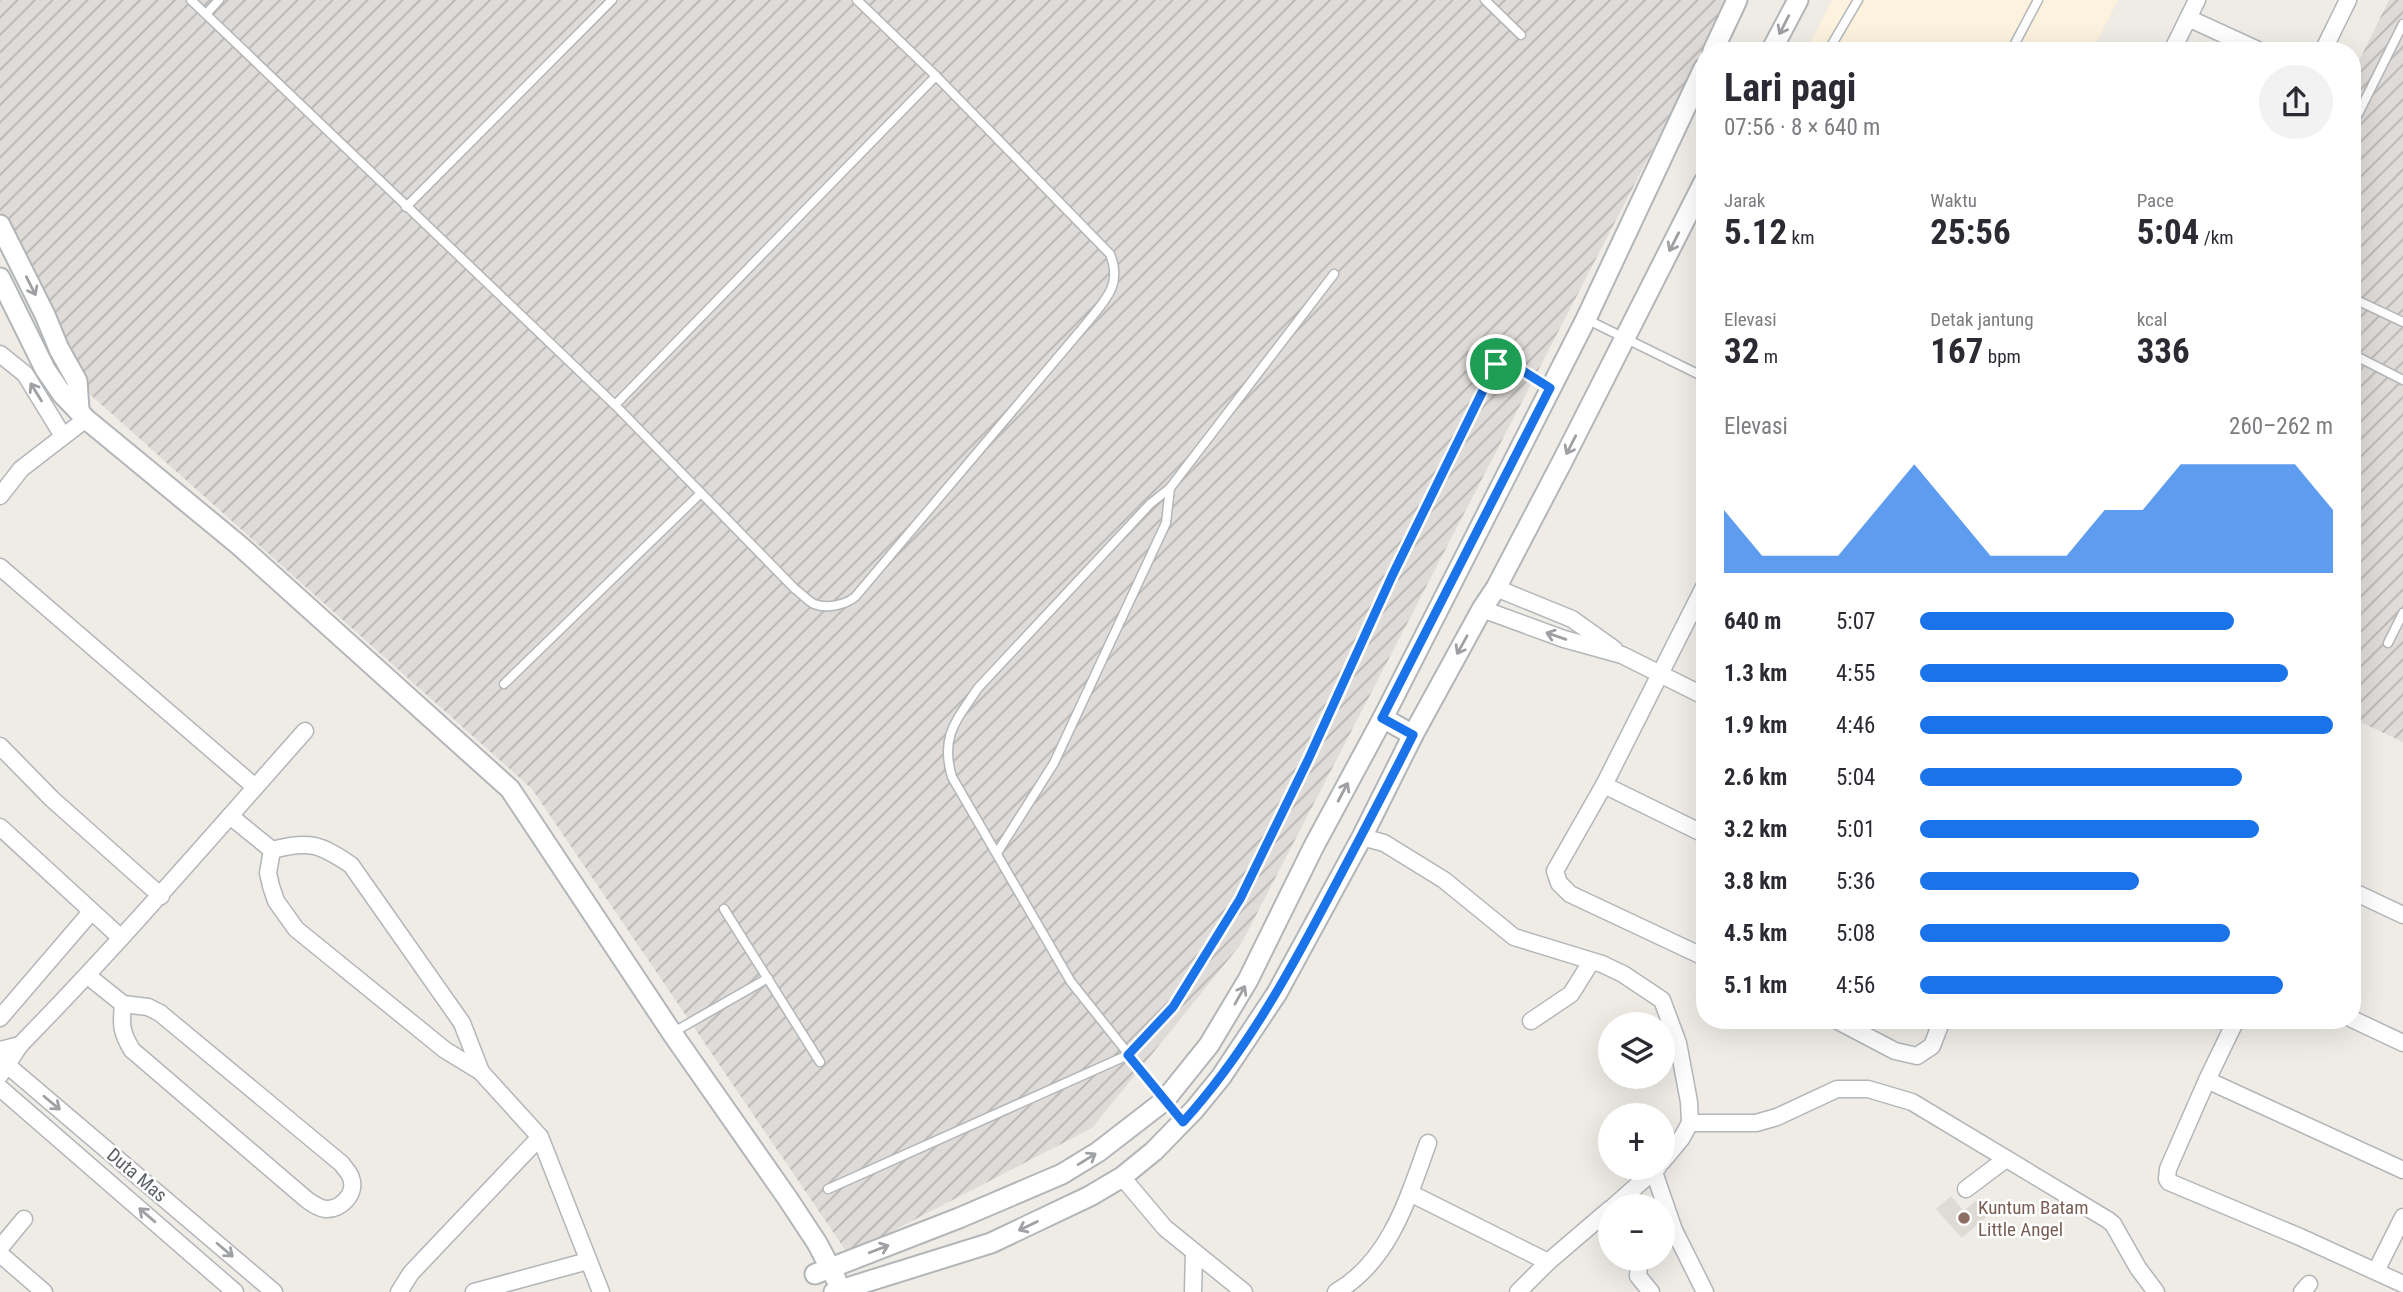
<!DOCTYPE html>
<html lang="id">
<meta charset="utf-8">
<style>
body{margin:0;font-family:"Roboto Condensed",sans-serif;background:#f2f2f3;color:#2b2b33;height:100vh;display:flex;flex-direction:column;font-size:26px;white-space:nowrap}
*{box-sizing:border-box;margin:0}
p{font-size:23px;color:#7c7c81}
.icon{flex:none;width:38px;height:38px;fill:none;stroke:currentColor;stroke-width:2;stroke-linecap:round;stroke-linejoin:round}
.map{position:relative;flex:1;overflow:hidden}
.panel{position:absolute;left:1696px;top:42px;width:665px;height:987px;display:flex;flex-direction:column;background:#fff;border-radius:28px;box-shadow:0 7px 28px #0002}
.panel>*{flex:none}
.fabs{position:absolute;left:1598px;top:1012px;display:grid;gap:14px}
.fabs a{display:grid;place-items:center;width:77px;height:77px;border-radius:50%;background:#fff;box-shadow:0 7px 28px #0002;font-size:35px}
.pin{position:absolute;display:grid;place-items:center;width:60px;height:60px;color:#fff;margin:-30px;border:4px solid #fff;border-radius:50%;box-shadow:0 2px 7px #0007}
.round{display:grid;place-items:center;flex:none;width:74px;height:74px;border-radius:37px;background:#f2f2f3}
.head{display:flex;align-items:center;justify-content:space-between;height:119px;padding:0 28px}
h1{font-size:38px;font-weight:700;line-height:52px}
.figures{display:grid;grid-template-columns:repeat(3,1fr);gap:10px;height:119px;padding:7px 28px}
.figures div{display:grid;align-content:center}
.figures b{font-size:35px;font-weight:700}
.figures small{font-size:19px;font-weight:400}
.figures p{font-size:19px}
.chart{height:196px;padding:14px 28px}
.chart p{display:flex;justify-content:space-between}
.chart svg{width:100%;height:126px;margin-top:7px;fill:#1a73e8;opacity:.7}
ul{padding:0 28px;list-style:none;font-size:23px}
li{display:grid;grid-template-columns:112px 84px 1fr;align-items:center;height:52px}
li i{height:18px;border-radius:9px;background:#1a73e8}
.map>svg:first-child{display:block}
.commercial{fill:#fcf2dd}
.industrial{fill:url(#industrial-furrows)}
.education{fill:#dedbd4}
.lines{fill:none;stroke-linecap:round;stroke-linejoin:round}
.service-casing{stroke:#b3b6b9;stroke-width:11}
.minor-casing{stroke:#b3b6b9;stroke-width:19}
.tertiary-casing{stroke:#b3b6b9;stroke-width:23}
.service{stroke:#fff;stroke-width:8}
.minor{stroke:#fff;stroke-width:16}
.tertiary{stroke:#fff;stroke-width:19}
.oneway{stroke:#9ea0a3}
.route-casing{stroke:#fff;stroke-width:14}
.route{stroke:#1a73e8;stroke-width:9}
.education-dot{fill:#8d6e63;stroke:#fff;stroke-width:2.5}
.labels{text-anchor:middle;dominant-baseline:central;stroke-width:5;stroke-linejoin:round;paint-order:stroke}
.street-label{font-size:19px;fill:#5d6165;stroke:#fff}
.education-label{font-size:19px;fill:#785e54;stroke:#fff;text-anchor:start}
</style>
<div class="map">
<svg width="2403" height="1292" viewBox="0 0 2403 1292">
<defs>
<pattern id="industrial-furrows" width="10" height="10" patternUnits="userSpaceOnUse" patternTransform="scale(1.75)"><rect width="10" height="10" fill="#dedbd8"/><path d="M-1 1l2-2M0 10L10 0M9 11l2-2" fill="none" stroke="#b7b5b3"/></pattern>
</defs>
<rect width="100%" height="100%" fill="#efece6"/>
<path class="commercial" d="M1832,0H2118L2092,51H1806Z"/>
<g class="industrial">
<path d="M0,0H1730L1241,944L1092,1128L848,1254L532,789L84,389L0,216Z"/>
<path d="M2389,0H2403V742L2352,718V75Z"/>
</g>
<path class="education" d="M1951,1196L1964,1211L1980,1197L1993,1211L1962,1238L1936,1209Z"/>
<g class="lines">
<g class="service-casing">
<g id="service">
<path d="M191,0L615,405L795,589C801,593 808,601 814,604C827,609 845,605 855,597L1086,324C1104,301 1123,286 1110,254L936,76L857,0"/>
<path d="M1485,0L1521,35"/>
<path d="M206,14L219,0"/>
<path d="M1716,43L1732,51"/>
<path d="M1828,51L1858,0"/>
<path d="M2011,51L2038,0"/>
<path d="M2352,126L2403,24"/>
<path d="M406,207L612,0"/>
<path d="M2352,298L2403,322"/>
<path d="M1586,319L1704,377"/>
<path d="M2352,354L2403,380"/>
<path d="M615,405L936,76"/>
<path d="M2388,643L2403,613"/>
<path d="M504,684L701,493"/>
<path d="M997,853L1054,763L1166,523L1170,488"/>
<path d="M724,909L820,1062"/>
<path d="M672,1033L768,978"/>
<path d="M1182,1121L1071,982L952,777C940,736 956,721 978,688L1150,504L1170,488L1334,274"/>
<path d="M828,1189L1128,1055L1173,1007L1239,899L1308,760L1392,576L1496,364C1514,359 1535,378 1550,388"/>
</g>
</g>
<g class="minor-casing">
<g id="minor">
<path d="M2188,18L2260,51"/>
<path d="M2172,51L2197,0"/>
<path d="M2323,51L2348,0"/>
<path d="M0,354L25,374L63,436"/>
<path d="M0,496L21,469L86,419"/>
<path d="M0,567L255,787"/>
<path d="M1704,587L1604,785L1555,871L1559,883L1570,894L1704,957"/>
<path d="M1496,588L1572,619L1614,649"/>
<path d="M1482,609L1564,639L1622,655L1704,696"/>
<path d="M0,746L52,799L161,896"/>
<path d="M1604,785L1704,834"/>
<path d="M230,816L272,850"/>
<path d="M0,827L121,938"/>
<path d="M1362,837L1384,843L1444,880L1514,937L1602,964L1623,974L1662,1000L1678,1043L1689,1102L1690,1123L1681,1139L1662,1162"/>
<path d="M272,850L268,873L271,886L276,901L296,929L445,1050L481,1072L540,1137L601,1292"/>
<path d="M272,850C309,840 320,844 351,865L462,1023L481,1072"/>
<path d="M2352,891L2403,915"/>
<path d="M88,976L123,1004L148,1007L160,1013L342,1164C345,1169 350,1173 351,1178C357,1193 341,1210 326,1209C318,1208 313,1204 306,1199L132,1050C121,1032 121,1025 123,1004"/>
<path d="M0,1018L91,912"/>
<path d="M2352,1019L2403,1043"/>
<path d="M1836,1020L1895,1051L1917,1056L1932,1046L1942,1020"/>
<path d="M2236,1020L2207,1080L2168,1169L2167,1179L2169,1182L2300,1237L2403,1284"/>
<path d="M1531,1021L1571,994L1591,962"/>
<path d="M20,1045C119,944 211,837 305,731"/>
<path d="M0,1050L20,1045L0,1075"/>
<path d="M0,1059L274,1292"/>
<path d="M2207,1080L2403,1170"/>
<path d="M0,1088L235,1292"/>
<path d="M1690,1123H1756L1777,1117L1837,1089H1868L1912,1102L2108,1220L2113,1224L2138,1268L2156,1292"/>
<path d="M1654,1172L1674,1230L1705,1292"/>
<path d="M1122,1177L1165,1228L1244,1292"/>
<path d="M1966,1189L2006,1159"/>
<path d="M1410,1193L1548,1262"/>
<path d="M1614,1206L1658,1167"/>
<path d="M0,1248L24,1219"/>
<path d="M0,1254L44,1292"/>
<path d="M1645,1258L1639,1265L1638,1276L1651,1292"/>
<path d="M2376,1271L2403,1217"/>
<path d="M399,1292L411,1273L540,1137"/>
<path d="M474,1292L588,1261"/>
<path d="M1193,1292L1194,1253"/>
<path d="M1336,1292C1390,1261 1408,1198 1428,1143"/>
<path d="M1518,1292L1548,1262L1610,1209"/>
<path d="M2302,1292L2309,1284"/>
</g>
</g>
<g class="tertiary-casing">
<g id="tertiary">
<path d="M1713,51L1737,0"/>
<path d="M1771,51L1798,0"/>
<path d="M0,225L45,315L59,349L77,381L79,409"/>
<path d="M0,278L45,369L62,394L86,419L240,546L510,789L672,1033L788,1199L817,1243L836,1279"/>
<path d="M1383,718L1413,735"/>
<path d="M815,1274L959,1218L1062,1174L1098,1152L1164,1101L1209,1045L1248,980L1314,846L1383,718L1586,319L1704,68"/>
<path d="M834,1292L991,1243L1090,1196L1122,1177L1154,1151L1194,1110L1221,1077L1277,993L1362,837L1413,735L1482,609L1496,588L1561,464L1704,182"/>
</g>
</g>
<use href="#service" class="service"/>
<use href="#minor" class="minor"/>
<use href="#tertiary" class="tertiary"/>
</g>
<defs><path id="oneway-shaft" d="M-6 0H5M1.5-3L5.5 0L1.5 3" fill="none" stroke-width="1.6" stroke-linecap="round" stroke-linejoin="round" transform="scale(1.75)"/></defs>
<g class="oneway">
<use href="#oneway-shaft" transform="translate(1784 25) rotate(117)"/>
<use href="#oneway-shaft" transform="translate(1674 242) rotate(117)"/>
<use href="#oneway-shaft" transform="translate(31 286) rotate(63)"/>
<use href="#oneway-shaft" transform="translate(36 392) rotate(-122)"/>
<use href="#oneway-shaft" transform="translate(1571 445) rotate(117)"/>
<use href="#oneway-shaft" transform="translate(1556 636) rotate(-161)"/>
<use href="#oneway-shaft" transform="translate(1462 645) rotate(119)"/>
<use href="#oneway-shaft" transform="translate(1343 792) rotate(-62)"/>
<use href="#oneway-shaft" transform="translate(1240 995) rotate(-61)"/>
<use href="#oneway-shaft" transform="translate(52 1103) rotate(40)"/>
<use href="#oneway-shaft" transform="translate(1087 1159) rotate(-32)"/>
<use href="#oneway-shaft" transform="translate(147 1215) rotate(-139)"/>
<use href="#oneway-shaft" transform="translate(1028 1226) rotate(154)"/>
<use href="#oneway-shaft" transform="translate(879 1249) rotate(-21)"/>
<use href="#oneway-shaft" transform="translate(225 1250) rotate(40)"/>
</g>
<g class="lines">
<g class="route-casing">
<path id="route" d="M1504,362L1515,366L1550,388L1382,718L1413,735C1386,789 1358,842 1330,895C1288,975 1244,1055 1183,1122L1128,1055L1173,1007L1240,899L1308,760L1392,576L1496,364Z"/>
</g>
<use href="#route" class="route"/>
</g>
<circle class="education-dot" cx="1964" cy="1218" r="7"/>
<g class="labels">
<g class="street-label">
<text transform="translate(137 1175) rotate(40)">Duta Mas</text>
</g>
<g class="education-label">
<text x="1978" y="1207">Kuntum Batam<tspan x="1978" dy="22">Little Angel</tspan></text>
</g>
</g>
</svg>
<div class="fabs">
<a><svg class="icon" aria-label="layers" viewBox="0 0 24 24"><path d="M12 4l9 5-9 5-9-5zM3 14l9 5 9-5"/></svg></a>
<a>+</a>
<a>−</a>
</div>
<div class="pin" style="left:1496px;top:364px;background:#1e9e55"><svg class="icon" aria-label="arrive" viewBox="0 0 24 24"><path d="M6 21V4h12l-3 4 3 4H6"/></svg></div>
<section class="panel">
<div class="head"><div><h1>Lari pagi</h1><p>07:56 · 8 × 640 m</p></div><a class="round"><svg class="icon" aria-label="share" viewBox="0 0 24 24"><path d="M12 15V3M7 8l5-5 5 5M5 13v7h14v-7"/></svg></a></div>
<div class="figures">
<div><p>Jarak</p><b>5.12<small> km</small></b></div>
<div><p>Waktu</p><b>25:56</b></div>
<div><p>Pace</p><b>5:04<small> /km</small></b></div>
</div>
<div class="figures">
<div><p>Elevasi</p><b>32<small> m</small></b></div>
<div><p>Detak jantung</p><b>167<small> bpm</small></b></div>
<div><p>kcal</p><b>336</b></div>
</div>
<div class="chart"><p><span>Elevasi</span>260–262 m</p>
<svg viewBox="0 0 160 44" preserveAspectRatio="none"><path d="M0 44V22L10 38L20 38L30 38L40 22L50 6L60 22L70 38L80 38L90 38L100 22L110 22L120 6L130 6L140 6L150 6L160 22V44z"/></svg>
</div>
<ul>
<li><b>640 m</b>5:07<i style="width:76%"></i></li>
<li><b>1.3 km</b>4:55<i style="width:89%"></i></li>
<li><b>1.9 km</b>4:46<i style="width:100%"></i></li>
<li><b>2.6 km</b>5:04<i style="width:78%"></i></li>
<li><b>3.2 km</b>5:01<i style="width:82%"></i></li>
<li><b>3.8 km</b>5:36<i style="width:53%"></i></li>
<li><b>4.5 km</b>5:08<i style="width:75%"></i></li>
<li><b>5.1 km</b>4:56<i style="width:88%"></i></li>
</ul>
</section>
</div>
